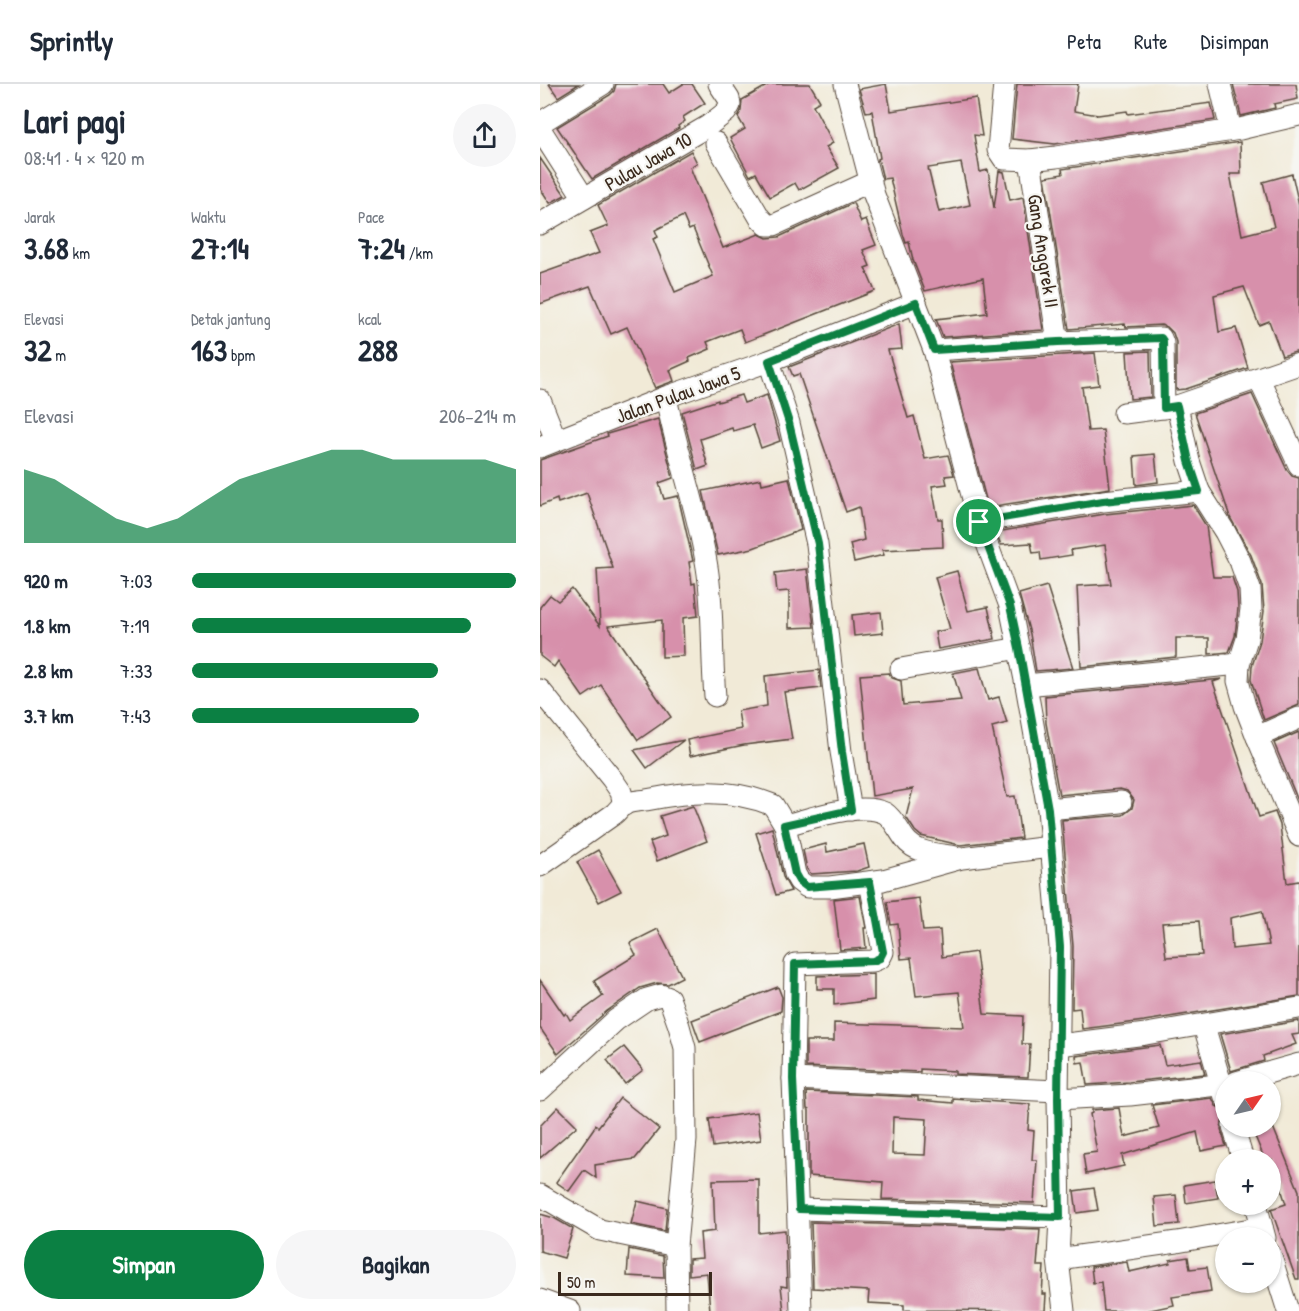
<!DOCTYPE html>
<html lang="id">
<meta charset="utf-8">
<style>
body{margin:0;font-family:"Patrick Hand",sans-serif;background:#f6f6f7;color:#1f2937;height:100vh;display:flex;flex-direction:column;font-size:22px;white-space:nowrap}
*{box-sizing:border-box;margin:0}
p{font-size:20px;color:#747a83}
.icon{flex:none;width:33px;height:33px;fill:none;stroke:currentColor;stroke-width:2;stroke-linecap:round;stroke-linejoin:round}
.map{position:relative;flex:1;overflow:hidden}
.side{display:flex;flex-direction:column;background:#fff;width:540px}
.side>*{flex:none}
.needle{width:39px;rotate:56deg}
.fabs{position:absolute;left:675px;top:987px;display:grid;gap:12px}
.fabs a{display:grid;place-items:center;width:66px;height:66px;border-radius:50%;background:#fff;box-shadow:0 2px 4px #0004;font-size:30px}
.scale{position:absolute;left:18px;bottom:15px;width:154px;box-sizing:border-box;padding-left:6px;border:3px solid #3b2a1e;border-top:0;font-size:16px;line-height:21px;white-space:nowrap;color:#3b2a1e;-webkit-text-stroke:4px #f6f6f2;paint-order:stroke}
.pin{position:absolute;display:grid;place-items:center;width:51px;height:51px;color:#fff;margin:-26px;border:3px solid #fff;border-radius:50%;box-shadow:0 2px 6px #0007}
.round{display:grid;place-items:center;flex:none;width:63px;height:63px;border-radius:32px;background:#f6f6f7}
.summary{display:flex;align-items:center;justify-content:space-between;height:102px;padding:0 24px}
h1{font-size:33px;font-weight:800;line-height:45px}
.metrics{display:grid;grid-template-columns:repeat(3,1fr);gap:9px;height:102px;padding:6px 24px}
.metrics div{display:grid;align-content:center}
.metrics b{font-size:30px;font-weight:800}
.metrics small{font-size:16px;font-weight:400}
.metrics p{font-size:16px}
.chart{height:168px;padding:12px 24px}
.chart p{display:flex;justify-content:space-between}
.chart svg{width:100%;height:108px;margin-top:6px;fill:#0b8043;opacity:.7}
.action{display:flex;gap:12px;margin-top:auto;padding:12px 24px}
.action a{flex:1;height:69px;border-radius:36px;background:#0b8043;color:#fff;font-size:24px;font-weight:800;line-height:69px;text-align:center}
.action a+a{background:#f6f6f7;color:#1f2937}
ul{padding:0 24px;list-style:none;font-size:20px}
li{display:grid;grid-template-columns:96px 72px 1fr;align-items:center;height:45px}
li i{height:15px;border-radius:8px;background:#0b8043}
header{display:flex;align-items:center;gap:36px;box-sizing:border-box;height:84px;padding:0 30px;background:#fff;border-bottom:2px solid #e0e1e3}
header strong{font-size:28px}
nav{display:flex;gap:33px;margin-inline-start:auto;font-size:21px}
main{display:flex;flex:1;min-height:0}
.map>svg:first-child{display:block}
.building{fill:#d790ab;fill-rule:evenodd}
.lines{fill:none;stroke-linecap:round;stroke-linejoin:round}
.minor-casing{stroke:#56473a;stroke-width:23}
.minor{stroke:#fff;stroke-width:21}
.route-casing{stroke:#fff;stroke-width:12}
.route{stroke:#0b8043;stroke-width:8}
.labels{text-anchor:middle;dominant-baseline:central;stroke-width:4.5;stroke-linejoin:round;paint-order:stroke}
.street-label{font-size:20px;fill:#3b2a1e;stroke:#f6f6f2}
</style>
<header>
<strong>Sprintly</strong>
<nav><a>Peta</a><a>Rute</a><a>Disimpan</a></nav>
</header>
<main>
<section class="side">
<div class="summary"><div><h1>Lari pagi</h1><p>08:41 · 4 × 920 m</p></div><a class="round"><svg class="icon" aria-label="share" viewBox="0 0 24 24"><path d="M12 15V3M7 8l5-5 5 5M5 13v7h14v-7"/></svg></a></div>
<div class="metrics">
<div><p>Jarak</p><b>3.68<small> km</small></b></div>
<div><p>Waktu</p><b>27:14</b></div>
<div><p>Pace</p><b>7:24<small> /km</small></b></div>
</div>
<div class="metrics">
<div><p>Elevasi</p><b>32<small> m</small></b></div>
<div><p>Detak jantung</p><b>163<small> bpm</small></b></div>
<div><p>kcal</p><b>288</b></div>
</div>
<div class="chart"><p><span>Elevasi</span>206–214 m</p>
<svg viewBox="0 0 160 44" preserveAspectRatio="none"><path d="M0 44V14L10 18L20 26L30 34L40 38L50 34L60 26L70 18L80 14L90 10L100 6L110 6L120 10L130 10L140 10L150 10L160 14V44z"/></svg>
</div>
<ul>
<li><b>920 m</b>7:03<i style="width:100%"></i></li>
<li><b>1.8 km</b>7:19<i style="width:86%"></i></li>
<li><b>2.8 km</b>7:33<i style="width:76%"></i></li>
<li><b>3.7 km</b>7:43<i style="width:70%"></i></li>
</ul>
<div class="action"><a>Simpan</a><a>Bagikan</a></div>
</section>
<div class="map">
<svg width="759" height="1227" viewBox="0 0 759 1227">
<rect width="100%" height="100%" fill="#f6f6f2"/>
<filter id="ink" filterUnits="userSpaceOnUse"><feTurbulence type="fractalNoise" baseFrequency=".0167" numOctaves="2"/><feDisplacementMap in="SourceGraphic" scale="12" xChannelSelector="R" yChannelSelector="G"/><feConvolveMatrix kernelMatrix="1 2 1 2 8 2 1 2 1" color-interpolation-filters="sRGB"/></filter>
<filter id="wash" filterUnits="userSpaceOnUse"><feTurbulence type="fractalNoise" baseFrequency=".008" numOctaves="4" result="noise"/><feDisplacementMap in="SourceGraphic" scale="24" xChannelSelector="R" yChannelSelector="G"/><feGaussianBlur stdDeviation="1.35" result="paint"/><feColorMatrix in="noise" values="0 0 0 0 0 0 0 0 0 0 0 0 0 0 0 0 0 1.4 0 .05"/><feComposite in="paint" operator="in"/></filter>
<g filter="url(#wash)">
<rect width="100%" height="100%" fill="#f1ead7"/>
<g id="blocks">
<g class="building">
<path d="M9,0H39L18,13Z"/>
<path d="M76,0H123L129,9L143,0H152L165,19L143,33L145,37L138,42L139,44L52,95L17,43L70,11L74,7Z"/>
<path d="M230,0H270L280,17L273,21L293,59L286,63L299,84L259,106L255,99L230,113L216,89L210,92L190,54L205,45L198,33L201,27L202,16Z"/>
<path d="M346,0L351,27L436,14L442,52L434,51L440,88L448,86L454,124L459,87L464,88L470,116L483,113L503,246L403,253L396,235L447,229L443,194L385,207L373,176L369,158L366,159L363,150L350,94L343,95L338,75L340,74L332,27L326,28L319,5ZM421,79L430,121L399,128L388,84Z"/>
<path d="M477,0H538L534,27L558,31L587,27L588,30L671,19L675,36L515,60L472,55Z"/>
<path d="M693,0H756L758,15L734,20L735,24L701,32Z"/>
<path d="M700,58L701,90H690L702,151L734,143L723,98L752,90L759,121V267L742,272L729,237L719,241L704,203L674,211L679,248L696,244L708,284L646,305L636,306V258L633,249L627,243L621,241L586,243L585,240L529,245L505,93L523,90L522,85Z"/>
<path d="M151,67L157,79L150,83L183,164L219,150L227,154L239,153L313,119L321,138L326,136L336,161L323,166L330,182L325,184L335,207L205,258L200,245L167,258L170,265L149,274L150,277L130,286L134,297L115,304L87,243L71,250L50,202L0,220V190L59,169L50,149L68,142L58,121ZM143,132L149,146L153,144L173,192L135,208L113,155L118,153L115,146Z"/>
<path d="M0,74L25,111L10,119L0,104Z"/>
<path d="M359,240L362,265L348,266L368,334L374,332L385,375L408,371L414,391L405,392L407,400L392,402L398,435H402L403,463L342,466L344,471L314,478L310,460L324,456L319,423L306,428L259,290L253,292L249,283Z"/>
<path d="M610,267L611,313L590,315L587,268Z"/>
<path d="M555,269L559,301L542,303L548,347L563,346L570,404L448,423L410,278Z"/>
<path d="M712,310L747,386L752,392L759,394V621L724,636L711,596L712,582L720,557L724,527L722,501L711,471L690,433L655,329Z"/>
<path d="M201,311L204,319L227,311L240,357L221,364L213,341L193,347L192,344L160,355L168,382L157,386L142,328L178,316V318Z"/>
<path d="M118,335L133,394L119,399L124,415L138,412L153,477L149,478L152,500L155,499L158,532L143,534L144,572L122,573V536L68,542L131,633L98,656L61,601L43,613L18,577L14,583L0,572V523L10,511L18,517L32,505L60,542L57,485L73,484L47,409L18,419L17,415L0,422V376L68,352L67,350Z"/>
<path d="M615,370L618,398L596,401L594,372Z"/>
<path d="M249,394L261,446L213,464L178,471L163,407L221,395L222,400Z"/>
<path d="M653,421L666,442L673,493H692L697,508L698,524L695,552L689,568L669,570V554H636V573L541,583L537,502L571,500L565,461L531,466L532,471L501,476L500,468L493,469L491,459L461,461L456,448L565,430Z"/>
<path d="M267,485L274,543L249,544V507L237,508L235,489Z"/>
<path d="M417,487L428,527L448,523L455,555L398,565L395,548L410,545L395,493Z"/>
<path d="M507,502L533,584L496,587L490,550L479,510Z"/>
<path d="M341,528L343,549L314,552L312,531Z"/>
<path d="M439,584L448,616L459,613L467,639L452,643L467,713L475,712L481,754L420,761L381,752L375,747L366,733L373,705L332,712L320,591L349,589L352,594L361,597L363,621L421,616L413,589Z"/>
<path d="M279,586L281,604L244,608L252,655L204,661L150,672L147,656L201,645L198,627L227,622L225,592Z"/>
<path d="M682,595L673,598L719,733L735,728L740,741L747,799L759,797V912L604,937L542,945L540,924L532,925L533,862L522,736L583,731L592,724L594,716L587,707L580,705L519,711L506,639L505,612ZM722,827L729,861L692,865L690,834ZM659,837L662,871L626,873L622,839Z"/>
<path d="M759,648V719L734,659Z"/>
<path d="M144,656L107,684L94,666Z"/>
<path d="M153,722L167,757L117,777L110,758L126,752L120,732Z"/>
<path d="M232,744L243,793L251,807L236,811L216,749Z"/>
<path d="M286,760L287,768L324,760L329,783L317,787L271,790L267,785L263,766Z"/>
<path d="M58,766L81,807L59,818L37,778Z"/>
<path d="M320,812L326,844H324L326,864L300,866L294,815Z"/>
<path d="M379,814L383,847L400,846L402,873L436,868L444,930L483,932L482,960H490L488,993L415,990V987L380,985V988L266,983V957H294V939L424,943L419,908L376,912L371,874L361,875L358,840L351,841L347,818Z"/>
<path d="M118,845L142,893L128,900L117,899L100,904L67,927L18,970L0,944V896L24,931L26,929L30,936L63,912L54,897L96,871L90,859Z"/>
<path d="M334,890V916L294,921V905H277V892Z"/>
<path d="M238,903L242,913L241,927L160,958L152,936Z"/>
<path d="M759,937V950L752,951L756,960L723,972L724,977L691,987L680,950Z"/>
<path d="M620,961L625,981L661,976L665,990L589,998L547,1001L543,978L537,979L536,972Z"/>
<path d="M84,963L103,986L85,1000L67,976Z"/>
<path d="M266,1008L378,1013V1016L413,1019V1015L490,1020L488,1046L494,1047L492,1076H497L494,1119L342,1115L343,1098L269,1092V1026L267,1025ZM353,1033L387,1035L385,1071L352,1070Z"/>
<path d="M80,1014L119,1045L95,1075L55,1081L56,1094L44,1086L29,1107L16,1098L56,1041L58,1043Z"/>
<path d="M672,1014L676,1022L682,1025L683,1034L681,1045L686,1062L661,1067L657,1048L582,1071L584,1082L546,1090L543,1070L557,1068L550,1030L552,1029V1026L579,1024L584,1053L619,1044L612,1021Z"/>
<path d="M18,1023L37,1042L0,1074V1042Z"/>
<path d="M217,1028L221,1056L173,1063L169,1035Z"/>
<path d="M733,1043L759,1107V1195H756L731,1125L746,1120L732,1076H725L714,1050Z"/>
<path d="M219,1095V1149L245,1146L247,1203L241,1202L244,1227H170L167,1189L149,1191V1175L162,1174L160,1149L175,1147L173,1096Z"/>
<path d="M675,1096L678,1114L646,1119L644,1101Z"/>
<path d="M554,1104L558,1126L537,1129L534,1107Z"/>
<path d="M636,1111L639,1140L617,1142L614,1113Z"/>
<path d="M97,1117L127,1124L125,1147L91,1140Z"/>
<path d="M0,1130L14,1134L33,1145L24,1174L0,1167Z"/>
<path d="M271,1138L500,1145L497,1182H504L502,1210H506L505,1227L364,1226V1221L328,1219L329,1207L273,1204Z"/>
<path d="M89,1165L123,1172L124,1194L87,1192Z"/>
<path d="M648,1173L650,1185L667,1183L671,1207L632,1213L634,1221L606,1227H564L561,1198L553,1199L551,1183L587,1178L589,1188L630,1179V1176Z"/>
</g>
</g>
</g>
<g filter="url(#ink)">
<use href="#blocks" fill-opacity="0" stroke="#56473a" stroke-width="1.5"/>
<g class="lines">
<g class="minor-casing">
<g id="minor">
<path d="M305,0L334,111L394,266L439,438L470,522L486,601L508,725L520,863L518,1015L520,1133L518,1175L524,1227"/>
<path d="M464,0L458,66L464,75L490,76L516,73L700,45L759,31"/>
<path d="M680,0L691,46"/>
<path d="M0,39L63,0"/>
<path d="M0,45L44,114"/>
<path d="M176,59L220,134L227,141H234L331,97"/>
<path d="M490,76L518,258"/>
<path d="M0,140L168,42L186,28L190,21L189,15L179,0"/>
<path d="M394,266L518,258L621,254L623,259L624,324"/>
<path d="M229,277L249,339L277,460L301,668L311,726"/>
<path d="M719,295L759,381"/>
<path d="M126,313C137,370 158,426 167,483C174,526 171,569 175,612"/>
<path d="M0,316L16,356"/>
<path d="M637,322L649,377L659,407L685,448L700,477L710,505L711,525L707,555L699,580L698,597L705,622L717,653L759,752"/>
<path d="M584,329L637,322L759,280"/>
<path d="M0,363L126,313L229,277L376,219"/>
<path d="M439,438L563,417L659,407"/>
<path d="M361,585L479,564"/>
<path d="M486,601L699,580"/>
<path d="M0,606L72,695L81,708L84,721"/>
<path d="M717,653L759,634"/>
<path d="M508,725L581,718"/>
<path d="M245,741C270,735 320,717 345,729C353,734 359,747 365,755C376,770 399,770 416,773"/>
<path d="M0,782L74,730C77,728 80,722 84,721C89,717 100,717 106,716C150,707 191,704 233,721L245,741L255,790L259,797L267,803H290L343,796L422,774L510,763"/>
<path d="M664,942L685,1013"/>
<path d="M519,961L606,950L759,924"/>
<path d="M253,995L518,1007"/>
<path d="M696,998L759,980"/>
<path d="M0,1006L76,936L107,915L121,911L129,914L139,942L145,964L146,1056L136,1162L137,1227"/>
<path d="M518,1015L590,1011L686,1000"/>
<path d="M693,1042L703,1076"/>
<path d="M0,1111L60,1146L136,1162"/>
<path d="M716,1120L725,1154"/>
<path d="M259,1125L520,1133"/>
<path d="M730,1170L748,1227"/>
<path d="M518,1175L637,1158L722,1143"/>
<path d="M0,1216L30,1227"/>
<path d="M261,1227L253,995L255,880L333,877L340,874L343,868L330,798"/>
</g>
</g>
<use href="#minor" class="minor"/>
</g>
</g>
<g class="lines" filter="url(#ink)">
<g class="route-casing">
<path id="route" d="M376,219L394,266L518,258L621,254L623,257L624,324L637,322L649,377L659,407L563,417L439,438L470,522L479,564L508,725L520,863L518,1015L520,1133L259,1125L253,995L255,880L333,877L340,874L343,868L330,798L267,803L259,797L255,790L244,741L311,726L302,668L278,460L249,339L229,277Z"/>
</g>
<use href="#route" class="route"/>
</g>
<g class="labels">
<g class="street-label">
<text transform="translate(108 77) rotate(-30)">Pulau Jawa 10</text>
<text transform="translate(504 167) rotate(81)">Gang Anggrek II</text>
<text transform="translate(138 310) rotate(-20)">Jalan Pulau Jawa 5</text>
</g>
</g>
</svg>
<div class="fabs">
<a><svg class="needle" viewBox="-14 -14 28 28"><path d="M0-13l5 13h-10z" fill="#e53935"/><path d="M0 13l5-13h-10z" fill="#747a83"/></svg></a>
<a>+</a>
<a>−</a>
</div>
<div class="scale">50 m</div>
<div class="pin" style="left:439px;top:438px;background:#1e9e55"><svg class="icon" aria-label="arrive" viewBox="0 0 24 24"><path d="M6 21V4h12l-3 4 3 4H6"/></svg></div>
</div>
</main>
